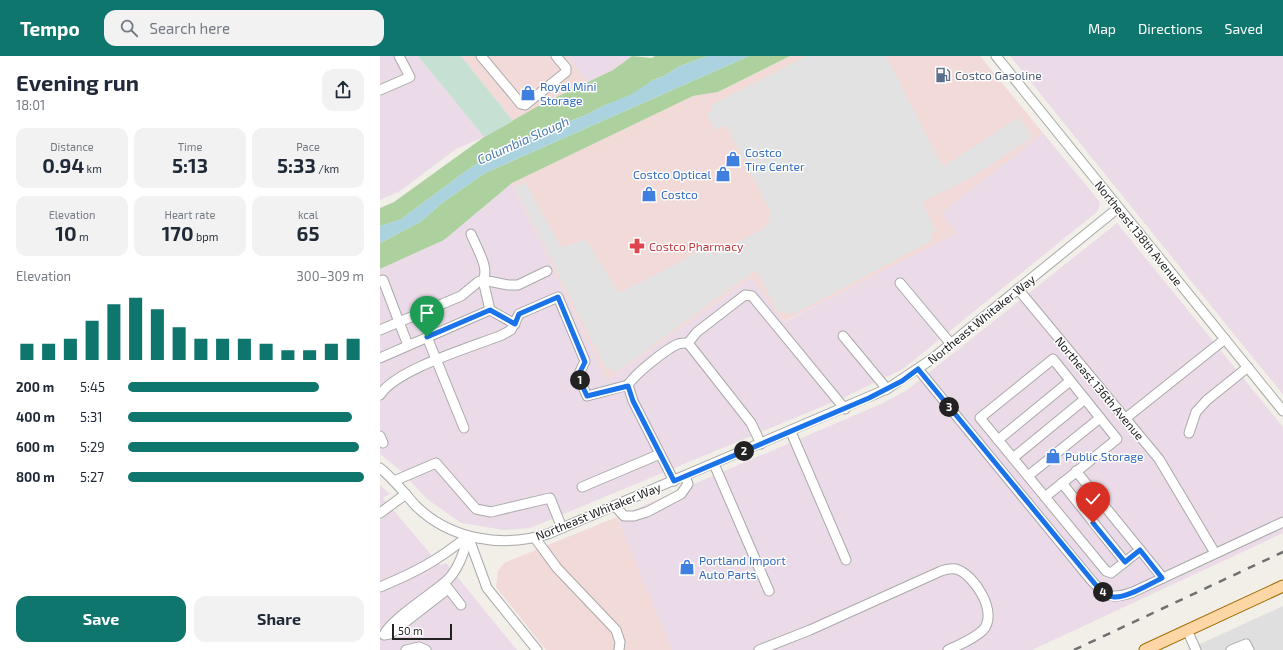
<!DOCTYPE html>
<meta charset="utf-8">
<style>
body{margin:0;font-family:"Exo 2",sans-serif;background:#f2f2f3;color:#1f2937;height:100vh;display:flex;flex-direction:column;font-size:15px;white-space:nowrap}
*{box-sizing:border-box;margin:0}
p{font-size:13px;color:#747a83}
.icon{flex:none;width:22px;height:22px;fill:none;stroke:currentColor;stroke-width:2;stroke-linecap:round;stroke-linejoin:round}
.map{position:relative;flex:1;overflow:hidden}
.drawer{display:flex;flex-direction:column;background:#fff;width:380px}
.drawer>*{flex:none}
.scale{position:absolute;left:12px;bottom:10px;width:60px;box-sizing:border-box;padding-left:4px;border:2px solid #222;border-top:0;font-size:11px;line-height:14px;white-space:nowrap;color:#222;-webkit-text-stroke:3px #fff;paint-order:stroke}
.pin{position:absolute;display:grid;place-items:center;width:34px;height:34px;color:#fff;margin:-41px -17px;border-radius:50% 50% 50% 0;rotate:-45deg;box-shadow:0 0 4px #0007}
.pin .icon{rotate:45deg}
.km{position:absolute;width:20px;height:20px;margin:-10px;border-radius:50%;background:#222;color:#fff;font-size:11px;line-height:20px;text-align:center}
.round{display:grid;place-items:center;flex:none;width:42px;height:42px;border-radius:12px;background:#f2f2f3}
.summary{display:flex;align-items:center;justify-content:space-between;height:68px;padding:0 16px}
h1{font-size:22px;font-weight:700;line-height:30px}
.metrics{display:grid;grid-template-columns:repeat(3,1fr);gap:6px;height:68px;padding:4px 16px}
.metrics div{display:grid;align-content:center;border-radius:10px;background:#f2f2f3;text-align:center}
.metrics b{font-size:20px;font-weight:700}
.metrics small{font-size:11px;font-weight:400}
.metrics p{font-size:11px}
.chart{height:112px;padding:8px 16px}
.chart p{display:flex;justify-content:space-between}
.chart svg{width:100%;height:72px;margin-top:4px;stroke:#0f766e;stroke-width:6}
.cta{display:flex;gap:8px;margin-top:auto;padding:8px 16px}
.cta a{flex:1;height:46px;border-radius:12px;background:#0f766e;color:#fff;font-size:16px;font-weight:700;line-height:46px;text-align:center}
.cta a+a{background:#f2f2f3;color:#1f2937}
ul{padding:0 16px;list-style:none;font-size:13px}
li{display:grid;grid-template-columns:64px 48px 1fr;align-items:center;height:30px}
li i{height:10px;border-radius:5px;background:#0f766e}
header{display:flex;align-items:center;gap:24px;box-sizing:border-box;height:56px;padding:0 20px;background:#0f766e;color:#fff}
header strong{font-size:19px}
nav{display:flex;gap:22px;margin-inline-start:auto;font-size:14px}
.search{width:280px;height:36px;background:#f2f2f3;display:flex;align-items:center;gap:10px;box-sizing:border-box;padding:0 14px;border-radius:12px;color:#747a83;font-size:15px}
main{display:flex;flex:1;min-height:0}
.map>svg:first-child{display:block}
.residential{fill:#e0dfdf}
.commercial{fill:#f2dad9}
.industrial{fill:#ebdbe8}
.forest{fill:#add19e}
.wetland{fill:#c6e0d4}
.parking{fill:#e2e2e2}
.water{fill:#aad3df}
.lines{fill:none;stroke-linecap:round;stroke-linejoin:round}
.minor-casing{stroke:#a9a9a9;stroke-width:11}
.major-casing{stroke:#a06b00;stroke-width:13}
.minor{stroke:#fff;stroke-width:9}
.major{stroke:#fcd6a4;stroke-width:11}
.rail{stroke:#707070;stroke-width:2.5;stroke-dasharray:8 8;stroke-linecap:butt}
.route-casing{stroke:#fff;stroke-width:8}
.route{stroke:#1a73e8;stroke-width:5}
.labels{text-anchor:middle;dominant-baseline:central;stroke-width:3;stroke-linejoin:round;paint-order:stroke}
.service-label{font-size:12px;fill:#4e5e75;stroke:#fff;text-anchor:start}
.shop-label{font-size:12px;fill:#366cbe;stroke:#fff;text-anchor:start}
.street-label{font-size:12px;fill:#222;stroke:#fff}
.health-label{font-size:12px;fill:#be3a42;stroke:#fff;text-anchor:start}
.water-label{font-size:13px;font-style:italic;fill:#4a7aab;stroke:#fff}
</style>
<header>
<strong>Tempo</strong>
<div class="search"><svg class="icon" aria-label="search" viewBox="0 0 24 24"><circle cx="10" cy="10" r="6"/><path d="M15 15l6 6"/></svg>Search here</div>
<nav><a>Map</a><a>Directions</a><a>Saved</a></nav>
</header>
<main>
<section class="drawer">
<div class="summary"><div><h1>Evening run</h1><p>18:01</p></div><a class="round"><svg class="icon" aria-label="share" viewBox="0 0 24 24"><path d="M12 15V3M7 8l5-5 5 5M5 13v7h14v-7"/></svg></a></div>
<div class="metrics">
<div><p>Distance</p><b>0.94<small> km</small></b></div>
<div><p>Time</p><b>5:13</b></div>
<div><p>Pace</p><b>5:33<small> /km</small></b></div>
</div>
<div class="metrics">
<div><p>Elevation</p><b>10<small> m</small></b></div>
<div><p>Heart rate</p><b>170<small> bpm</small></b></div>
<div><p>kcal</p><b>65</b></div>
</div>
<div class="chart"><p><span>Elevation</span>300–309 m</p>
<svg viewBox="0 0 160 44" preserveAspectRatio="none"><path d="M5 44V34M15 44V34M25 44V31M35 44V20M45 44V10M55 44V6M65 44V13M75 44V24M85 44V31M95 44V31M105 44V31M115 44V34M125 44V38M135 44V38M145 44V34M155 44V31"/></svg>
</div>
<ul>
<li><b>200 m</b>5:45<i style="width:81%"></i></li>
<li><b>400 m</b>5:31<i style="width:95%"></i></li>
<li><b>600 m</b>5:29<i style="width:98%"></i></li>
<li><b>800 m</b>5:27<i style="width:100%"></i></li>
</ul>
<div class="cta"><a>Save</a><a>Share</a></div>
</section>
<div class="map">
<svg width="903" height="594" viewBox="0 0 903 594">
<rect width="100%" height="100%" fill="#f2efe9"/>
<path class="residential" d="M903,550V594H807Z"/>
<g class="commercial">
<path d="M81,0H187L208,26L160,49L133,65Z"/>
<path d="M410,0H600L663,77L562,157L578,177L403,266L371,222L227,325L132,127L313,40L338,36Z"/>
<path d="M237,461L293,594H166L116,531L118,515L124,507Z"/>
</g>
<g class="industrial">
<path d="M0,0H38L104,81L76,93L20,135L0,144Z"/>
<path d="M187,0H252L233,14L208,26Z"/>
<path d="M630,0H903V338L861,287Z"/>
<path d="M663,77L720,146L718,155L523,313L465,341L150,472L124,474L81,467L47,443L21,415L0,398V213L64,184L132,127L227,325L371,222L404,266L577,177L562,157Z"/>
<path d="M737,167L903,371V477L652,594H292L237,461L501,348L527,334Z"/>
<path d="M0,429L10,438L3,442L60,509L66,507L137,594H0Z"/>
</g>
<g class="forest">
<path d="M252,0L272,2L275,0H328L300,10L284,20L273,24L252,39L223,50L206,59L148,81L132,89L114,101L98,107L86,115L20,164L0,170V152L14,146L104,81L160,49L233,14Z"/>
<path d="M369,0H410L338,36L313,40L132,127L64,184L0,213V187L40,166L62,147L105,117Z"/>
</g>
<path class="wetland" d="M38,0H81L133,65L104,81Z"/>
<path class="parking" d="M427,0H506L563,111L639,61L653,81L589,123L542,146L556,175L550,178L553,184L414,258L398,256L376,214L235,317L233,312L227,315L135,131L145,126L181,191L206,184L239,237L329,191L334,199L381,174L387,169L390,163V155L346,69L335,74L327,57L333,54L331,49Z"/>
<path class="water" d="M328,0H369L105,117L62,147L40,166L0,187V170L20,164L86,115L98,107L114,101L132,89L148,81L206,59L223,50L252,38L273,24L284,20L300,10Z"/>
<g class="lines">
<g class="minor-casing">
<g id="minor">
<path d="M101,0L141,48L145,49L186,16V12L176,0"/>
<path d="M616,0L903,355"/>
<path d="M0,34L30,21L19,0"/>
<path d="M91,178C96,191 110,212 103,224L128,229H138L167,215"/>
<path d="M0,225L3,224L19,266L81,240L98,226L103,224L110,254L135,268"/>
<path d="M520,227L571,288"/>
<path d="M638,233L779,403L835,497"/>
<path d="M0,274L19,266L28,289"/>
<path d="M463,280L507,333"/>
<path d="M47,281L84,372"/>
<path d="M0,302L110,254"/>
<path d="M538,313L711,524C727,541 731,544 753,536L903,466"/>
<path d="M0,339C16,313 92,291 122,279L131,274L139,258L178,241L205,305L198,320L207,340L248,329"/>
<path d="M746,362L845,283"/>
<path d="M411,376L466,504"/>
<path d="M809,377L816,356L827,344L868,311"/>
<path d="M0,380L3,387"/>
<path d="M618,384L690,325"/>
<path d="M381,388L371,367L308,287L317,276L365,239L372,240L465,353"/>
<path d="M633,402L705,343"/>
<path d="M334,408L389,535"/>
<path d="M0,412C14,423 24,437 36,450C71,484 122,492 168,478L507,333L552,303L738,152"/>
<path d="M696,415L783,522"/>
<path d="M648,420L720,362"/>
<path d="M14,425L56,407L96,453L111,456L170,442L182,472"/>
<path d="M294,425L253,345L248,329C255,318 286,293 298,288C301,287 304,287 308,287"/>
<path d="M682,427L745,506"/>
<path d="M202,431L280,398"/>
<path d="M665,441L737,383L673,303L600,362L726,515L731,517L760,494"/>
<path d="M235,450L244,460H254L267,456L301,438L308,428L305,420"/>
<path d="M0,457L26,438"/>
<path d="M88,480L107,532L157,594"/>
<path d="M155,482L177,512L236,574L240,586L239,594"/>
<path d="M64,527C51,538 8,566 4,579L10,578L68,533"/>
<path d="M0,531C36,516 57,505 88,480"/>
<path d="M81,549L64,527C78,516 84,497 88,480"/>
<path d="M807,574L816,594"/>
<path d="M26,594L39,591L46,594"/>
<path d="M379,594L430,574L561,515C566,513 570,512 576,513C594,518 619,557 603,574C594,583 579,589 568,594"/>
<path d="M851,594L866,588L869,594"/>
</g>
</g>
<g class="major-casing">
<path id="major" d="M765,594L903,530"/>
</g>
<use href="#minor" class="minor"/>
<use href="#major" class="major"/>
<path class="rail" d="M694,594L903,496"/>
</g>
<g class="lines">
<g class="route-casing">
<path id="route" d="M47,281L110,254L135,268L139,258L178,241L205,306L198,320L207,340L248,330L253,345L294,425L489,342L522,325L538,313L720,534C724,537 729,541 734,541C747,542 770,528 782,522L760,494L745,506L713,467"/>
</g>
<use href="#route" class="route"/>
</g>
<defs>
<g id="fuel-bare" transform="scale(1.2)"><path d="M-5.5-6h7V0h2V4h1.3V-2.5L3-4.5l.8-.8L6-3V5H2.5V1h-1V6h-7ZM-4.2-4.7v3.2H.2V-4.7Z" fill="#5c6f8a" stroke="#fff" stroke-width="2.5" paint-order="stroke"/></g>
<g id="shop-bare" transform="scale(1.2)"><path d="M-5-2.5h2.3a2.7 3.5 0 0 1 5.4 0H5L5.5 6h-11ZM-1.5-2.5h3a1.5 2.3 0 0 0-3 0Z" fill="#3f7fe0" stroke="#fff" stroke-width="2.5" paint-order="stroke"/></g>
<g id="pharmacy-bare" transform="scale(1.2)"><path d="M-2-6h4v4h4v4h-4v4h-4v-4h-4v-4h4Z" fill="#e0444e" stroke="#fff" stroke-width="2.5" paint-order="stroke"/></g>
</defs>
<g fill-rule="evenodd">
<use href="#fuel-bare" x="563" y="19"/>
<use href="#shop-bare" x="148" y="37"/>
<use href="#shop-bare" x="353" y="103"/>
<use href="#shop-bare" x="343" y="118"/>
<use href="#shop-bare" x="269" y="138"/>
<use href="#pharmacy-bare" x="257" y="190"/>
<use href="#shop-bare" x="673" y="400"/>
<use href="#shop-bare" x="307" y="511"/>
</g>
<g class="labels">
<g class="service-label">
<text x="575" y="19">Costco Gasoline</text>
</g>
<g class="shop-label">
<text x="160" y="30">Royal Mini<tspan x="160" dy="14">Storage</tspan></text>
<text x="365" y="96">Costco<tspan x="365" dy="14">Tire Center</tspan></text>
<text x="331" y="118" text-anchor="end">Costco Optical</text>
<text x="281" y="138">Costco</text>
<text x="685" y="400">Public Storage</text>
<text x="319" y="504">Portland Import<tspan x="319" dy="14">Auto Parts</tspan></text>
</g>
<g class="street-label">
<text transform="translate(759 177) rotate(51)">Northeast 138th Avenue</text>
<text transform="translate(601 263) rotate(-39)">Northeast Whitaker Way</text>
<text transform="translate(720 332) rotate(50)">Northeast 136th Avenue</text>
<text transform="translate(218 455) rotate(-22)">Northeast Whitaker Way</text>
</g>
<g class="health-label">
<text x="269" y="190">Costco Pharmacy</text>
</g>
<g class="water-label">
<text transform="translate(143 84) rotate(-24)">Columbia Slough</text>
</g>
</g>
</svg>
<div class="scale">50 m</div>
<div class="pin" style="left:47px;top:281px;background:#1e9e55"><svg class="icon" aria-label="arrive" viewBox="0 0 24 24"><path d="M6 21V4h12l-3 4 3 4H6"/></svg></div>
<div class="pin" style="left:713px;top:467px;background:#d93025"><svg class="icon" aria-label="check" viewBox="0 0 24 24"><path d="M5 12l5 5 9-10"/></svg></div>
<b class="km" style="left:200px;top:324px">1</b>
<b class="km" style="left:364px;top:395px">2</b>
<b class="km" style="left:569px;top:351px">3</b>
<b class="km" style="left:723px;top:536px">4</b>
</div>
</main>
